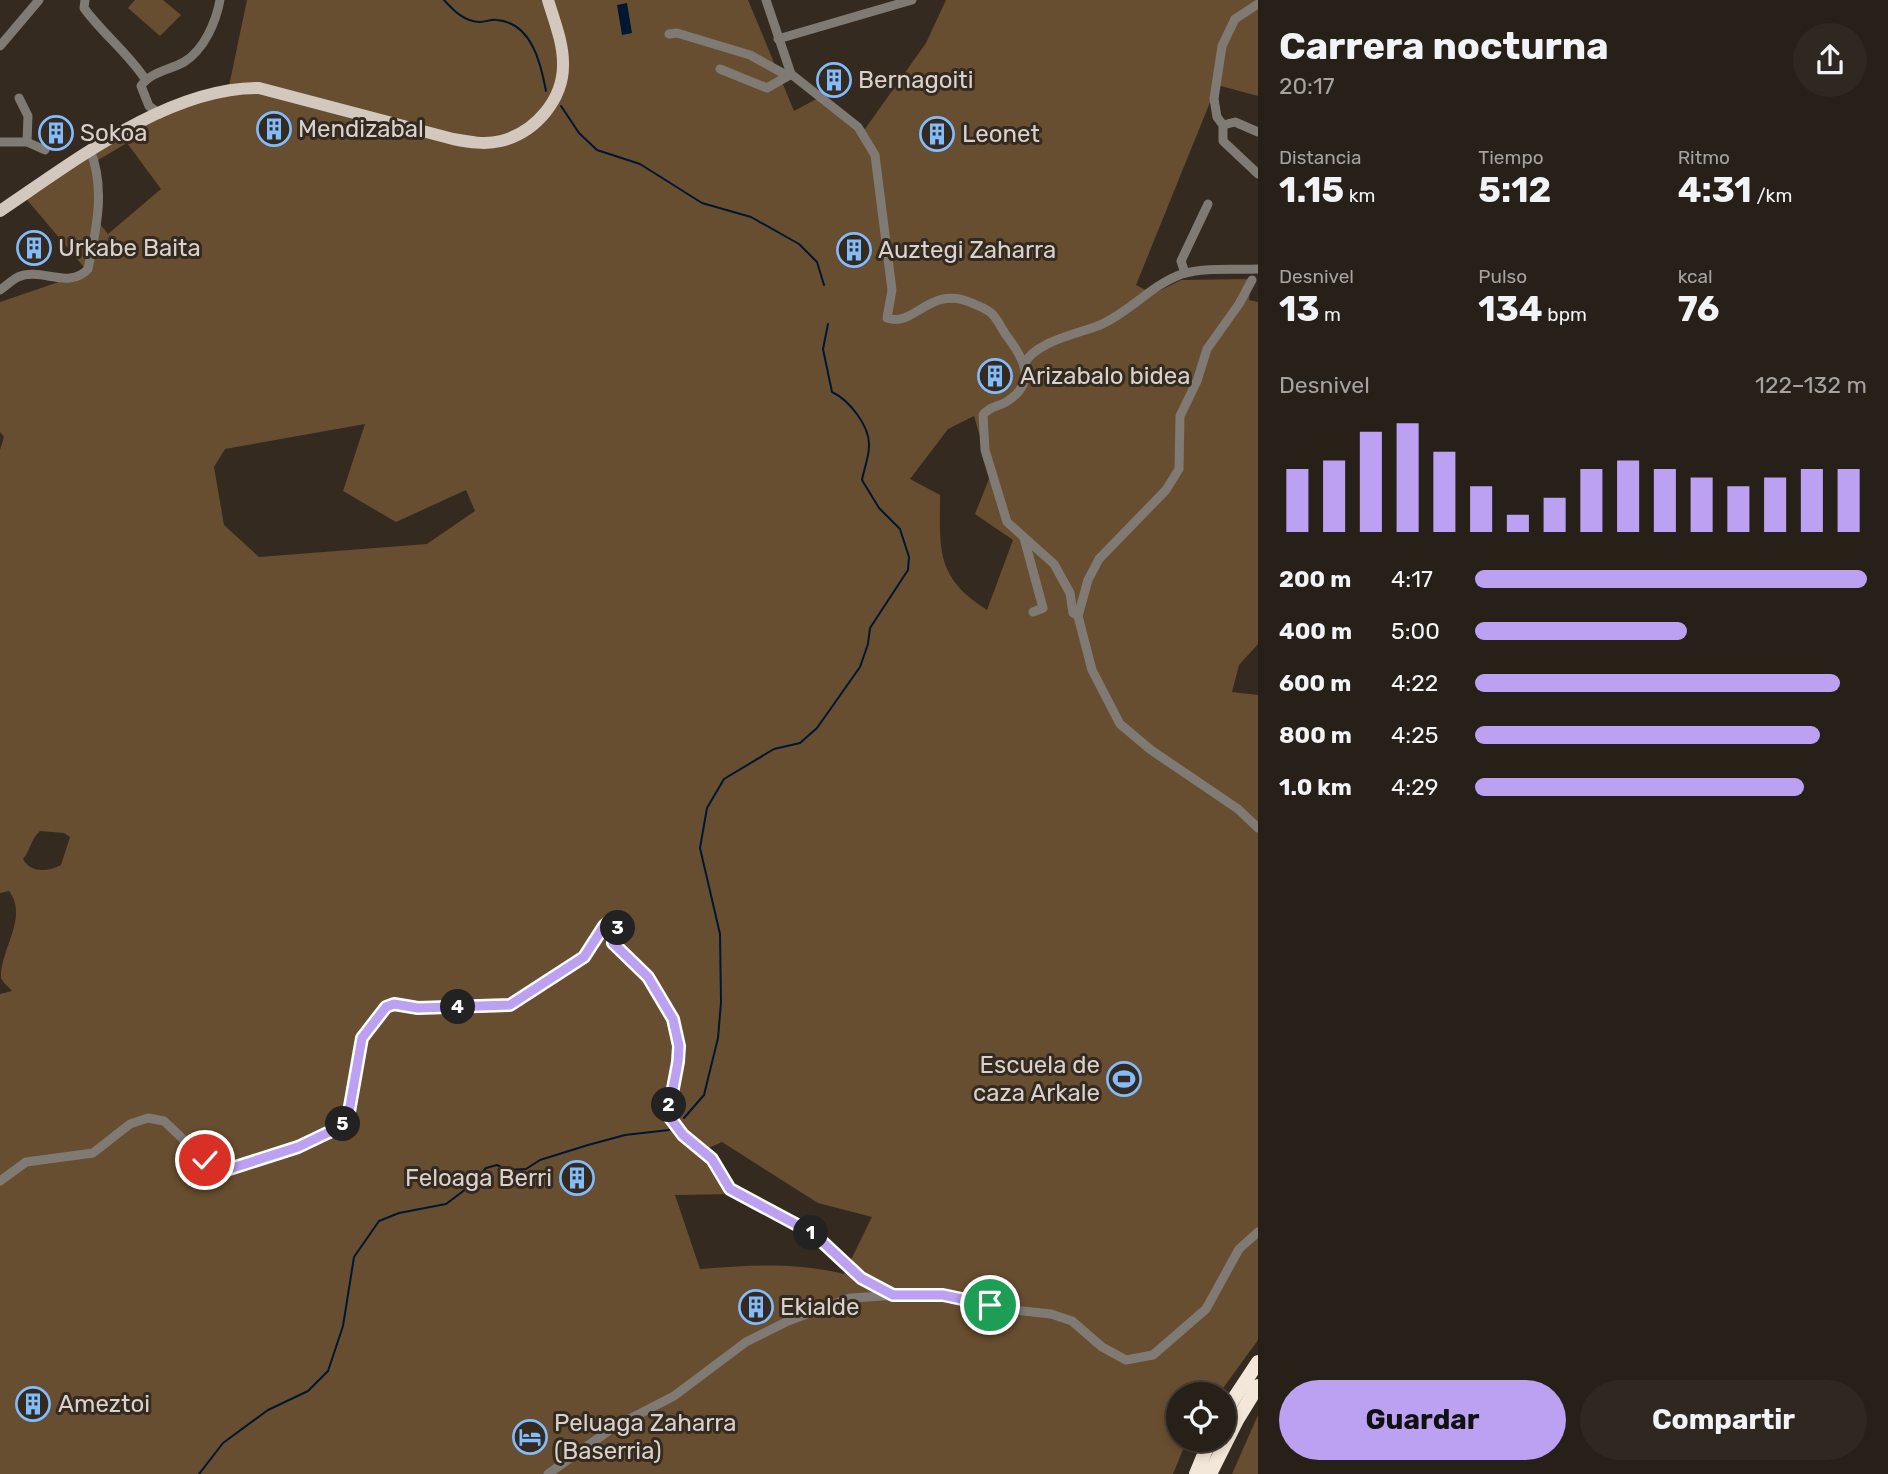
<!DOCTYPE html>
<html lang="es">
<meta charset="utf-8">
<style>
body{margin:0;font-family:Rubik,sans-serif;background:#2f2821;color:#f1f3f6;height:100vh;display:flex;flex-direction:column;font-size:26px;white-space:nowrap}
*{box-sizing:border-box;margin:0}
p{font-size:23px;color:#a4a3a2}
.icon{flex:none;width:38px;height:38px;fill:none;stroke:currentColor;stroke-width:2;stroke-linecap:round;stroke-linejoin:round}
.map{position:relative;flex:1;overflow:hidden}
.panel{display:flex;flex-direction:column;background:#272018;width:630px}
.panel>*{flex:none}
.fabs{position:absolute;left:1166px;top:1382px;display:grid;gap:14px}
.fabs a{display:grid;place-items:center;width:70px;height:70px;border-radius:50%;background:#272018;box-shadow:0 4px 10px #0003,0 0 0 2px #433e37;font-size:35px}
.pin{position:absolute;display:grid;place-items:center;width:60px;height:60px;color:#fff;margin:-30px;border:4px solid #fff;border-radius:50%;box-shadow:0 2px 7px #0007}
.km{position:absolute;width:35px;height:35px;margin:-18px;border-radius:50%;background:#222;color:#fff;font-size:19px;line-height:35px;text-align:center}
.round{display:grid;place-items:center;flex:none;width:74px;height:74px;border-radius:37px;background:#2f2821}
.headline{display:flex;align-items:center;justify-content:space-between;height:119px;padding:0 21px}
h1{font-size:38px;font-weight:700;line-height:52px}
.metrics{display:grid;grid-template-columns:repeat(3,1fr);gap:10px;height:119px;padding:7px 21px}
.metrics div{display:grid;align-content:center}
.metrics b{font-size:35px;font-weight:700}
.metrics small{font-size:19px;font-weight:400}
.metrics p{font-size:19px}
.chart{height:196px;padding:14px 21px}
.chart p{display:flex;justify-content:space-between}
.chart svg{width:100%;height:126px;margin-top:7px;stroke:#bca0f2;stroke-width:6}
.action{display:flex;gap:14px;margin-top:auto;padding:14px 21px}
.action a{flex:1;height:80px;border-radius:42px;background:#bca0f2;color:#111;font-size:28px;font-weight:700;line-height:80px;text-align:center}
.action a+a{background:#2f2821;color:#f1f3f6}
ul{padding:0 21px;list-style:none;font-size:23px}
li{display:grid;grid-template-columns:112px 84px 1fr;align-items:center;height:52px}
li i{height:18px;border-radius:9px;background:#bca0f2}
main{display:flex;flex:1;min-height:0}
.map>svg:first-child{display:block}
.green{fill:#684e30;fill-rule:evenodd}
.water{fill:#001631}
.lines{fill:none;stroke-linecap:round;stroke-linejoin:round}
.stream{stroke:#001631;stroke-width:2}
.minor{stroke:#7f7a74;stroke-width:9}
.major{stroke:#d2c8bd;stroke-width:12}
.highway{stroke:#f3e7d9;stroke-width:14}
.route-casing{stroke:#fff;stroke-width:14}
.route{stroke:#bca0f2;stroke-width:9}
.labels{text-anchor:middle;dominant-baseline:central;stroke-width:6;stroke-linejoin:round;paint-order:stroke}
.poi-label{font-size:24px;fill:#d9d2cc;stroke:#342a20;text-anchor:start}
</style>
<main>
<div class="map">
<svg width="1258" height="1474" viewBox="0 0 1258 1474">
<rect width="100%" height="100%" fill="#342a20"/>
<g class="green">
<path d="M135,0H163L181,15L160,36L128,8Z"/>
<path d="M247,0H748L794,111L824,95L865,129L926,43L946,0H1258V96L1217,85L1136,285L1153,294L1181,280L1251,279L1249,300L1258,302V644L1239,665L1232,692L1258,695V1340L1218,1395H1178V1440H1187L1173,1474H0V994L12,991C9,987 3,983 1,978C0,949 29,917 9,891L0,893V450L4,437L0,432V302L88,272L23,195L90,150L229,86ZM127,143L161,189L108,234L100,224L98,160ZM974,416L991,474L975,514L1013,540L987,610C935,577 940,550 940,495L910,479L948,429ZM365,424L343,491L396,522L466,490L475,511L427,544L259,557L224,525L214,467L225,449ZM40,831L64,833L70,837L61,865C48,872 30,873 23,859C31,850 30,840 40,831ZM722,1142L818,1203L872,1217L844,1274C795,1262 750,1265 700,1269L675,1195L734,1194L704,1150Z"/>
<path d="M1258,1415V1474H1232Z"/>
</g>
<path class="water" d="M627,3L632,33L622,35L617,5Z"/>
<g class="lines">
<g class="stream">
<path d="M444,0C454,11 465,22 480,22C486,22 491,19 497,20C532,23 541,64 546,91"/>
<path d="M561,106L579,133L597,150L640,164L702,203L751,217L799,244L817,262L824,285"/>
<path d="M684,1118L704,1095L718,1038L721,1002L720,934L700,848L707,808L724,779L774,749L800,743L817,728L860,667L868,644L870,628L908,570L909,557L900,529L879,508L862,480C864,469 869,457 869,446C870,426 849,400 832,392L823,349L828,324"/>
<path d="M199,1474L223,1443L268,1410L308,1391L328,1371L343,1326L354,1257L379,1221L399,1213L446,1204L470,1186L486,1168L497,1165L508,1170L526,1169L540,1160L588,1145L625,1135L669,1130"/>
</g>
<g class="minor">
<path d="M85,0L84,8C102,33 128,53 145,79"/>
<path d="M766,0L791,74L858,127L875,155L892,290L887,318C915,328 929,284 972,303C978,306 986,308 991,313C998,319 1001,328 1006,335C1024,358 1038,383 1006,402C998,407 990,406 983,415L985,450L1007,522L1054,564L1070,593L1073,613L1078,616"/>
<path d="M1258,4L1235,19L1222,46L1214,99L1217,117L1223,125V141L1258,174"/>
<path d="M669,34L677,33L750,55L788,76L791,74"/>
<path d="M778,39L912,0"/>
<path d="M0,46L39,0"/>
<path d="M720,69L767,88L788,76"/>
<path d="M19,98L28,116L27,142"/>
<path d="M160,114L149,106L141,86C150,72 170,70 184,62C204,50 216,22 220,0"/>
<path d="M1223,125L1235,122L1258,132"/>
<path d="M0,142H27L45,150"/>
<path d="M1185,273L1181,261L1208,204"/>
<path d="M1252,280L1239,304L1207,349L1197,381L1180,416L1179,469L1166,490L1099,559L1088,580L1078,616L1092,670L1120,724L1151,750L1238,809L1258,828"/>
<path d="M0,290C6,286 12,280 18,277C41,267 69,290 88,269C96,230 106,189 90,150"/>
<path d="M1024,364C1036,341 1078,334 1100,325C1130,312 1151,285 1182,274C1204,267 1235,270 1258,269"/>
<path d="M1024,538L1043,608L1033,612"/>
<path d="M0,1181L26,1162L93,1153L130,1124L148,1118L164,1121L205,1160L223,1171C252,1160 331,1143 346,1119L362,1038L386,1007L394,1004L418,1008L510,1005L585,957L604,926L612,919L619,924L613,943L648,977L673,1019L679,1046L668,1108L672,1123L712,1159L730,1189L740,1197L803,1228L850,1271L893,1295"/>
<path d="M548,1474L614,1427L674,1396L746,1342L788,1321L850,1298L918,1294L943,1295L1013,1310L1051,1314L1072,1321L1102,1347L1126,1360L1153,1355L1206,1309L1239,1249L1258,1232"/>
</g>
<path class="major" d="M0,211C73,162 169,87 259,88L453,139C469,142 485,145 501,141C536,132 564,99 563,63C563,42 554,20 548,0"/>
<g class="highway">
<path d="M1223,1415L1258,1362"/>
<path d="M1196,1474L1210,1440"/>
<path d="M1210,1474L1237,1420L1258,1386"/>
</g>
</g>
<g class="lines">
<g class="route-casing">
<path id="route" d="M205,1160L223,1171L298,1147L342,1126L349,1112L362,1038L386,1007L394,1004L418,1008L510,1005L584,957L604,926L612,919L619,924L613,943L648,977L673,1019L679,1046L678,1062L668,1115L683,1135L712,1159L730,1189L814,1234L861,1278L893,1295H943L990,1305"/>
</g>
<use href="#route" class="route"/>
</g>
<defs>
<g id="building-ring" transform="scale(1.75)"><circle r="9.5" fill="#342a20" stroke="#83bcfb" stroke-width="1.5"/><path d="M-4-6H4V6H1V3H-1V6H-4ZM-2.5-4.3h1.7v1.8h-1.7ZM.8-4.3h1.7v1.8H.8ZM-2.5-1h1.7V.8h-1.7ZM.8-1h1.7V.8H.8Z" fill="#83bcfb"/></g>
<g id="stadium-ring" transform="scale(1.75)"><circle r="9.5" fill="#342a20" stroke="#83bcfb" stroke-width="1.5"/><path d="M0-5a6.5 5 0 1 0 0 10a6.5 5 0 1 0 0-10ZM-3.5-1.8h7v3.6h-7Z" fill="#83bcfb"/></g>
<g id="hotel-ring" transform="scale(1.75)"><circle r="9.5" fill="#342a20" stroke="#83bcfb" stroke-width="1.5"/><path d="M-6-4.5h1.5V1H6V5H4.5V3h-9V5H-6ZM-4 0a1.8 1.8 0 1 1 3.6 0ZM.5 0V-2.5h3Q6-2.5 6 0Z" fill="#83bcfb"/></g>
</defs>
<g fill-rule="evenodd">
<use href="#building-ring" x="834" y="80"/>
<use href="#building-ring" x="274" y="129"/>
<use href="#building-ring" x="56" y="133"/>
<use href="#building-ring" x="937" y="134"/>
<use href="#building-ring" x="34" y="248"/>
<use href="#building-ring" x="854" y="250"/>
<use href="#building-ring" x="995" y="376"/>
<use href="#stadium-ring" x="1124" y="1079"/>
<use href="#building-ring" x="577" y="1178"/>
<use href="#building-ring" x="756" y="1307"/>
<use href="#building-ring" x="33" y="1404"/>
<use href="#hotel-ring" x="530" y="1437"/>
</g>
<g class="labels">
<g class="poi-label">
<text x="858" y="80">Bernagoiti</text>
<text x="298" y="129">Mendizabal</text>
<text x="80" y="133">Sokoa</text>
<text x="962" y="134">Leonet</text>
<text x="58" y="248">Urkabe Baita</text>
<text x="878" y="250">Auztegi Zaharra</text>
<text x="1020" y="376">Arizabalo bidea</text>
<text x="1100" y="1065" text-anchor="end">Escuela de<tspan x="1100" dy="28">caza Arkale</tspan></text>
<text x="552" y="1178" text-anchor="end">Feloaga Berri</text>
<text x="780" y="1307">Ekialde</text>
<text x="58" y="1404">Ameztoi</text>
<text x="554" y="1423">Peluaga Zaharra<tspan x="554" dy="28">(Baserria)</tspan></text>
</g>
</g>
</svg>
<div class="fabs">
<a><svg class="icon" aria-label="locate" viewBox="0 0 24 24"><circle cx="12" cy="12" r="6"/><path d="M12 2v4M12 18v4M2 12h4M18 12h4"/></svg></a>
</div>
<div class="pin" style="left:990px;top:1305px;background:#1e9e55"><svg class="icon" aria-label="arrive" viewBox="0 0 24 24"><path d="M6 21V4h12l-3 4 3 4H6"/></svg></div>
<div class="pin" style="left:205px;top:1160px;background:#d93025"><svg class="icon" aria-label="check" viewBox="0 0 24 24"><path d="M5 12l5 5 9-10"/></svg></div>
<b class="km" style="left:811px;top:1233px">1</b>
<b class="km" style="left:669px;top:1105px">2</b>
<b class="km" style="left:618px;top:928px">3</b>
<b class="km" style="left:458px;top:1007px">4</b>
<b class="km" style="left:343px;top:1124px">5</b>
</div>
<section class="panel">
<div class="headline"><div><h1>Carrera nocturna</h1><p>20:17</p></div><a class="round"><svg class="icon" aria-label="share" viewBox="0 0 24 24"><path d="M12 15V3M7 8l5-5 5 5M5 13v7h14v-7"/></svg></a></div>
<div class="metrics">
<div><p>Distancia</p><b>1.15<small> km</small></b></div>
<div><p>Tiempo</p><b>5:12</b></div>
<div><p>Ritmo</p><b>4:31<small> /km</small></b></div>
</div>
<div class="metrics">
<div><p>Desnivel</p><b>13<small> m</small></b></div>
<div><p>Pulso</p><b>134<small> bpm</small></b></div>
<div><p>kcal</p><b>76</b></div>
</div>
<div class="chart"><p><span>Desnivel</span>122–132 m</p>
<svg viewBox="0 0 160 44" preserveAspectRatio="none"><path d="M5 44V22M15 44V19M25 44V9M35 44V6M45 44V16M55 44V28M65 44V38M75 44V32M85 44V22M95 44V19M105 44V22M115 44V25M125 44V28M135 44V25M145 44V22M155 44V22"/></svg>
</div>
<ul>
<li><b>200 m</b>4:17<i style="width:100%"></i></li>
<li><b>400 m</b>5:00<i style="width:54%"></i></li>
<li><b>600 m</b>4:22<i style="width:93%"></i></li>
<li><b>800 m</b>4:25<i style="width:88%"></i></li>
<li><b>1.0 km</b>4:29<i style="width:84%"></i></li>
</ul>
<div class="action"><a>Guardar</a><a>Compartir</a></div>
</section>
</main>
